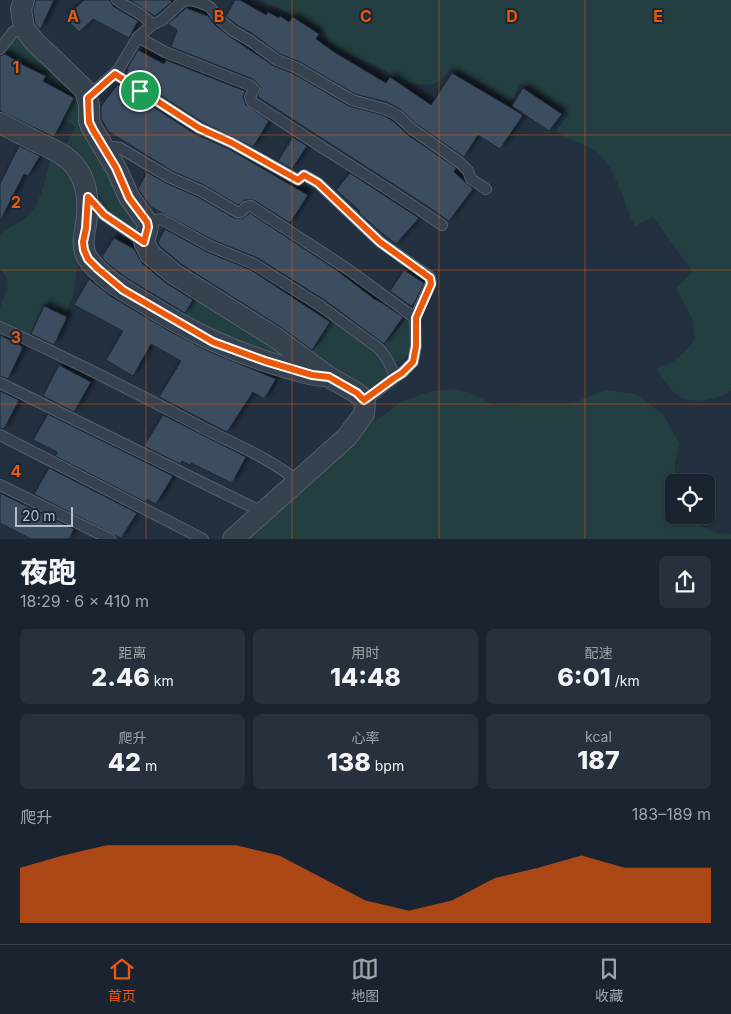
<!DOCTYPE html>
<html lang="zh">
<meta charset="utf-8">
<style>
body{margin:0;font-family:Inter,"Noto Sans SC",sans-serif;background:#27303c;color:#f1f3f6;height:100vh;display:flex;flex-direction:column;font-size:19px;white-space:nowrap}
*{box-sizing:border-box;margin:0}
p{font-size:16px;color:#9fa4ab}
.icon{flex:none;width:28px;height:28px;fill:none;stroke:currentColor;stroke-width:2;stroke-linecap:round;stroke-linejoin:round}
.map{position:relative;height:539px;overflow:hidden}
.details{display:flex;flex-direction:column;background:#1a2430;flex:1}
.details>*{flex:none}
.buttons{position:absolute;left:665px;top:474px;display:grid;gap:10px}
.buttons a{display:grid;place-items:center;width:50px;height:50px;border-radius:8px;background:#1a2430;box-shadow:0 1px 4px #0004,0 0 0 1px #38414c;font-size:25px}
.scale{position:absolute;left:15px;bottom:12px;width:58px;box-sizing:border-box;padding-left:5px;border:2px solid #b2bdcb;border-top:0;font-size:14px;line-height:18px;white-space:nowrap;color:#b2bdcb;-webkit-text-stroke:4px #1b2735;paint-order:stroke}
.pin{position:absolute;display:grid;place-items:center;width:42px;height:42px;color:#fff;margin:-21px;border:2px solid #fff;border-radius:50%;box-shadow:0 1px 5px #0007}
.round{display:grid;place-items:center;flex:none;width:52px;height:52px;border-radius:8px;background:#27303c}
.summary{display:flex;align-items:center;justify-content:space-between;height:85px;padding:0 20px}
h1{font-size:28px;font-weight:800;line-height:38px}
.metrics{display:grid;grid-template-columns:repeat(3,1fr);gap:8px;height:85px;padding:5px 20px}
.metrics div{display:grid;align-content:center;border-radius:8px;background:#27303c;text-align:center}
.metrics b{font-size:25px;font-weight:800}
.metrics small{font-size:14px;font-weight:400}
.metrics p{font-size:14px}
.chart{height:140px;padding:10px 20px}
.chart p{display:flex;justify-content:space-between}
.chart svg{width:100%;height:90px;margin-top:5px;fill:#ea580c;opacity:.7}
.dock{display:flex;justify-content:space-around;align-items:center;height:70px;border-top:1px solid #38414c;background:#1a2430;font-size:14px;color:#9fa4ab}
.dock a{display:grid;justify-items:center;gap:2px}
.dock .current{color:#ea580c}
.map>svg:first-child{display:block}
.green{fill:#243f41}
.building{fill:#3d4e60;stroke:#1d2937;filter:url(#shadow)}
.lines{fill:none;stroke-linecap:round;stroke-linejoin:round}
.lane-casing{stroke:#54606e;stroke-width:12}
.street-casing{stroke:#54606e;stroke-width:22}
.lane{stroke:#364250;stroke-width:10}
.street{stroke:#364250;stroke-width:20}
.route-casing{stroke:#fff;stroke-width:10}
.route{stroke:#ea580c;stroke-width:6}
.grid{fill:none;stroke:#e8590c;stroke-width:1;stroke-opacity:0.55}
.grid-label{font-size:16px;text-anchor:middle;font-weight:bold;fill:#e8590c;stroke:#1b2735;stroke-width:4;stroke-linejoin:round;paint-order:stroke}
</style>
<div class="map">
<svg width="731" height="539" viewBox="0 0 731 539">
<defs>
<filter id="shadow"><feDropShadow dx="4.5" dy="-4.5" stdDeviation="2.5" flood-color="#0009"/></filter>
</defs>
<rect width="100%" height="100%" fill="#223040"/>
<g class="green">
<path d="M261,0H731V391C719,399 696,404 682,398C671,393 663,379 657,369C675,362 684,354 695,339L693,321L676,288L693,272L653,217L635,226C622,201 619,173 598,153C590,146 579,144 569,139C564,137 560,134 556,131L569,114L521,83L510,103L484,85L452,68L439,81L432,85L403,83L376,65L361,60L329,45L325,32C304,19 282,11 261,0Z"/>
<path d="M17,38H22L71,85L141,231L137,230L111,212L94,187L63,149L76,127L63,119L75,96L46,81L48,75L6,51L13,40Z"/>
<path d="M52,155L60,158L78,186L83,259L77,269L73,297L65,314L44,303L29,336L0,322C0,318 0,313 0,309C3,293 16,284 0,269V234C7,228 16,225 24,219C43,205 45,176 52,155Z"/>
<path d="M197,296L252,329L292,363L183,320Z"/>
<path d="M306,302L378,351L388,371C385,382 376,388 365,391L311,354L327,330L300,312Z"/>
<path d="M406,318L409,322L411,349C407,357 401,364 392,362L383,347Z"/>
<path d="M452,389L472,393L492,405L572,403L606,390L635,394L663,414L679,444L675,464L674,515H686L688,519L715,533L731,534V539H247L366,428L401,402L428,392Z"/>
</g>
<g class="building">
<path d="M36,0H54L40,30L35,23L33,10Z"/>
<path d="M84,0H110L113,6L138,21L129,38L93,19L79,32L65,18Z"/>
<path d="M130,0H170L172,2L155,16Z"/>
<path d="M235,0H240L266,15L268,12L279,18L280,16L289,22L293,17L319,34L316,39L334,52L386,83L390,77L431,105L452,73L523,115L500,149L478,135L464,157L416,124L400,109L387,102L355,94L300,62L280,54L253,34L237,25L226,16Z"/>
<path d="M186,8L208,16L215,25L229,36L274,66L294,74L349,106L383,115L393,121L408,135L455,167L456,168L454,172L473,189L449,221L429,207L258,97L260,86L253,79L171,47L177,30L168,24Z"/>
<path d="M138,50L164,64L166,60L245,91L243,97L246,105L269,121L253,147L202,122L126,73L128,70L127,69Z"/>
<path d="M5,54L25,66L46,76L43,81L74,98L54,137L0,111V56Z"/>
<path d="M118,84L195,134L229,149L308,195L290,223L254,200H245L238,205L204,185L172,171L108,131L101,118V106Z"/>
<path d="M523,88L562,114L549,131L512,106Z"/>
<path d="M293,137L307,146L292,169L278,161Z"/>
<path d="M19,146L40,156L28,176L24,174L0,221V184Z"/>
<path d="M147,172L166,183L198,197L234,218H243L250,213L335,269L374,299L382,303L403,317L384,344L326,301L258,258L213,240L151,207L138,189Z"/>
<path d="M350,173L419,218L396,244L377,229L359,213L360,211L336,190Z"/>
<path d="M165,229L207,252L251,270L330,322L312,350L282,328L181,264L160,246L158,242Z"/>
<path d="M114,238L134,249L142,263L166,283L193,300L185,313L125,277L106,262L102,257Z"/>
<path d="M404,270L424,283L415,302L411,306L390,291Z"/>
<path d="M89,279L112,297L171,332L208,351L276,379L264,399L253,392L227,432L159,397L181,361L151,344L133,376L106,360L123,331L74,305Z"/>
<path d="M44,306L67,317L54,345L31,334Z"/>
<path d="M0,335L23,347L8,379L0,376Z"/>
<path d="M59,365L91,382L74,412L43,396Z"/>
<path d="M0,391L19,400L4,429L0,428Z"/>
<path d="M48,414L173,476L156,504L147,499L145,502L55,456L57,452L33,440Z"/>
<path d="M163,415L246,457L232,483L191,463L190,465L182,461L180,464L144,446Z"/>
<path d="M49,468L137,513L121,538L34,494Z"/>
<path d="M0,493L74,529L69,539H31L0,523Z"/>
</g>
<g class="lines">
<g class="lane-casing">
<g id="lane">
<path d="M117,0C129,9 144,13 152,25"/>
<path d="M138,37L165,52L249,85L254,89L250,97L252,102C315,144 380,183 442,225"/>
<path d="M0,49L13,32L24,28"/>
<path d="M115,74L199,128L232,143L298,180L304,175L318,183L380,242L430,277L431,283L415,318L416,346L413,362L402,373L394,378L365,401"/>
<path d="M88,97L118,70L138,37L152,25L162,20L183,1L191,0L201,3L210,7L220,20L233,31L249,40L277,60L297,68L352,100L385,109L397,115L412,129L459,162L468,171L471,179L486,189"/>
<path d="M106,151L114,147L120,148L169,177L201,191L237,212H241L246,207L251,206L346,268L415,318"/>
<path d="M89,198L104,215L144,242"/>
<path d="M147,222L161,219L210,246L254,264L322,307L377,347C384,353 394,369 394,378"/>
<path d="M0,327C69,359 137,393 205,429C236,445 270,458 297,481"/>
<path d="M0,383L262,512"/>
<path d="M0,435L203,539"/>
<path d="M0,485L110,539"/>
</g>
</g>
<g class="street-casing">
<g id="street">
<path d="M24,0L21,9L24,28L34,41L85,90L89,105V121L93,130L116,168L129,197L147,222L148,227L144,242L150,254L174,274L276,338L329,377L357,393L365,401L364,414L347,437L233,539"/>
<path d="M0,123C14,130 27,137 41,144C48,147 57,151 64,156C84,170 89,193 87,216C86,230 80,244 87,257C99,276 121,289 140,300C190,332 234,353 291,369C303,372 313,376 324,376"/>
</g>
</g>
<use href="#lane" class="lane"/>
<use href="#street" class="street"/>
</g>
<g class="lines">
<g class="route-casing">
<path id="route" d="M115,74L199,128L232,143L298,180L304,175L318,183L380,242L430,278L431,284L416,318V346L413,362L402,373L394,378L364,400L357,393L329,377L312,375L265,361L213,342L123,290L98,269L88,259L84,250L83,242L86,228L88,197L104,215L144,242L148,227L147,222L129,198L116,168L93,130L89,122L88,98Z"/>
</g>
<use href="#route" class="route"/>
</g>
<path class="grid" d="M146,0V539M292,0V539M439,0V539M585,0V539M0,135H731M0,270H731M0,404H731"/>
<g class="grid-label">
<text x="73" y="22">A</text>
<text x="219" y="22">B</text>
<text x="366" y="22">C</text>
<text x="512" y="22">D</text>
<text x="658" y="22">E</text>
<text x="16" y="73">1</text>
<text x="16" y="208">2</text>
<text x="16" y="343">3</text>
<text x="16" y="477">4</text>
</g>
</svg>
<div class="buttons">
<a><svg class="icon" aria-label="locate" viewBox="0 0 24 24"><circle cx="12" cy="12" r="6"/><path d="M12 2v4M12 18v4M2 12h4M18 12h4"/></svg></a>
</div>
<div class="scale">20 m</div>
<div class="pin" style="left:140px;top:91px;background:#1e9e55"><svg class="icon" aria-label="arrive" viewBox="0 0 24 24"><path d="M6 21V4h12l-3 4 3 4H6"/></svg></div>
</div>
<section class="details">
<div class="summary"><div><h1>夜跑</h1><p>18:29 · 6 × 410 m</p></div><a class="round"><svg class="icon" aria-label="share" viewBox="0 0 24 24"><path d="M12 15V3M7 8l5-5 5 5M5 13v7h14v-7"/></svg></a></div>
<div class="metrics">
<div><p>距离</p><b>2.46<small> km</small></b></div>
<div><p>用时</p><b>14:48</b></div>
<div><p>配速</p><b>6:01<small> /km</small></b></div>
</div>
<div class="metrics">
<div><p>爬升</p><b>42<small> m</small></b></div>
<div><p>心率</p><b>138<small> bpm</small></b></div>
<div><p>kcal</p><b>187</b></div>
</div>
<div class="chart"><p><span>爬升</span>183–189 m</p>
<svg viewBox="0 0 160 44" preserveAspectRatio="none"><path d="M0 44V17L10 11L20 6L30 6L40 6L50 6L60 11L70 22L80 33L90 38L100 33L110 22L120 17L130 11L140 17L150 17L160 17V44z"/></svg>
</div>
</section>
<nav class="dock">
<a class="current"><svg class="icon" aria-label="home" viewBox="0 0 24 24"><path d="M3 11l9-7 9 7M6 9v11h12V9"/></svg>首页</a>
<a><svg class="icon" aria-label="map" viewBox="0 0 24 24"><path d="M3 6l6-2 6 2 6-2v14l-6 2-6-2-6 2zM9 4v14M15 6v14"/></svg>地图</a>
<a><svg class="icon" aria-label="saved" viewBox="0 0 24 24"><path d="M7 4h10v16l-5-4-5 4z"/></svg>收藏</a>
</nav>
